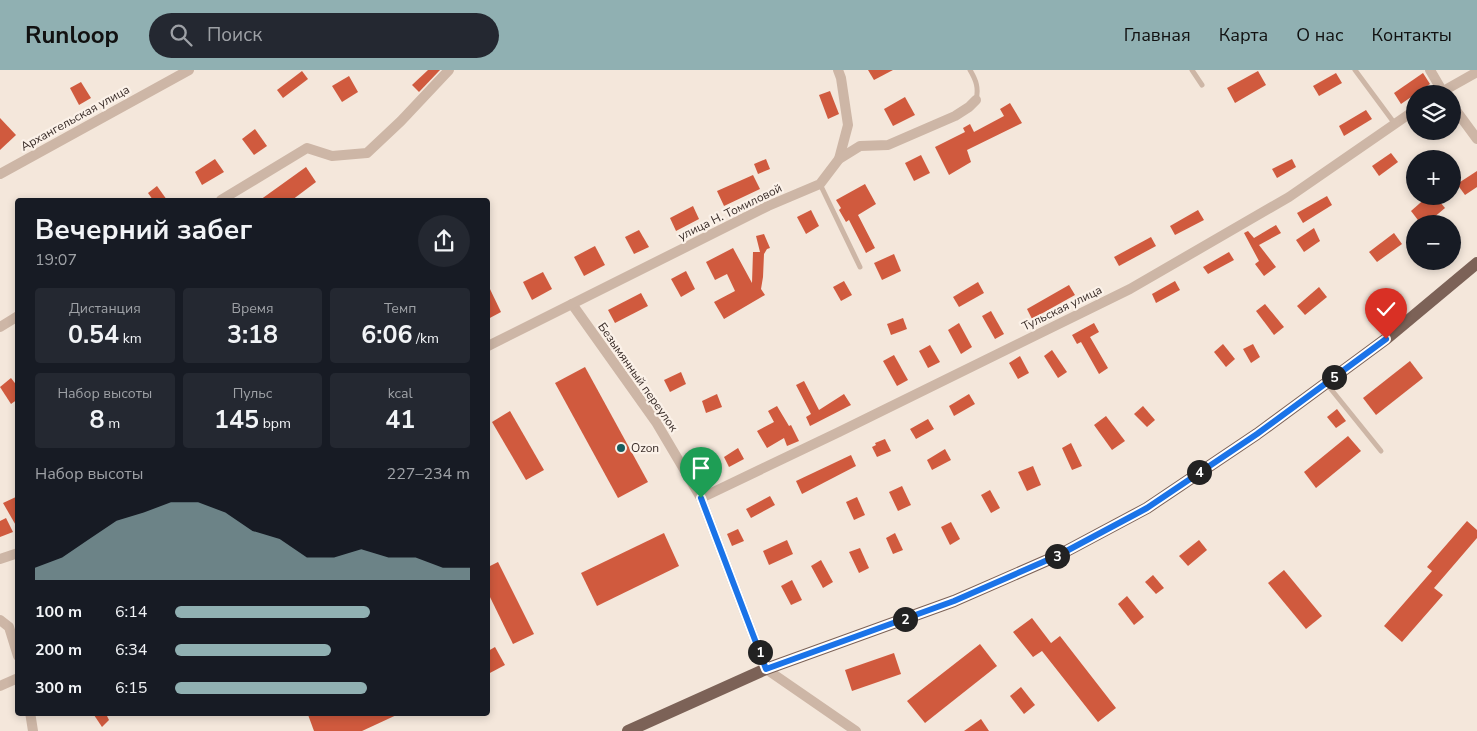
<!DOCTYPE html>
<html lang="ru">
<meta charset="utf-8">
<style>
body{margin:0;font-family:"Nunito Sans",sans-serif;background:#242831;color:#f1f3f6;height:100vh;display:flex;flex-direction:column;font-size:19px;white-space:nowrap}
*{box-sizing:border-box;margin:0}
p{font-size:16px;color:#9ea1a6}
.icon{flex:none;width:28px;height:28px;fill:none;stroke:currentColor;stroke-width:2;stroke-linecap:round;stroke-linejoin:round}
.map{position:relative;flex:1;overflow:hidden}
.details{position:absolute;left:15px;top:128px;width:475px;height:518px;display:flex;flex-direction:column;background:#171b24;border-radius:5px;box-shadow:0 2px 8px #0003}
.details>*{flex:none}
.tools{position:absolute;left:1406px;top:15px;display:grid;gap:10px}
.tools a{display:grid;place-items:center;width:55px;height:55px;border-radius:50%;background:#171b24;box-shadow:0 2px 8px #0003;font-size:25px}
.pin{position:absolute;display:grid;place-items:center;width:42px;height:42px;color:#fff;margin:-51px -21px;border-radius:50% 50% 50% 0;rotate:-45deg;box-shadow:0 0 5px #0007}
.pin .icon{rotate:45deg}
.km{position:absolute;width:25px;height:25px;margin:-12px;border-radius:50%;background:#222;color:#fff;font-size:14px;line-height:25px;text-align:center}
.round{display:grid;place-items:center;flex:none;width:52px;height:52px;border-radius:26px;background:#242831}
.summary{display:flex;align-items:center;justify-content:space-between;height:85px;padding:0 20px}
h1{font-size:28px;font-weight:700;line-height:38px}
.stats{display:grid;grid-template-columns:repeat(3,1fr);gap:8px;height:85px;padding:5px 20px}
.stats div{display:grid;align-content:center;border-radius:5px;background:#242831;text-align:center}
.stats b{font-size:25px;font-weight:700}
.stats small{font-size:14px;font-weight:400}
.stats p{font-size:14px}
.chart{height:140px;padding:10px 20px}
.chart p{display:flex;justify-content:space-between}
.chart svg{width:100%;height:90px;margin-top:5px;fill:#90b0b2;opacity:.7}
ul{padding:0 20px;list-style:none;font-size:16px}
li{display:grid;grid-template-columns:80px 60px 1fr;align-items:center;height:38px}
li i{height:12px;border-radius:6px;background:#90b0b2}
header{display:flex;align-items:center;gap:30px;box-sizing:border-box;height:70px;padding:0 25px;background:#90b0b2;color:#111}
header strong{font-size:24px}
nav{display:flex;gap:28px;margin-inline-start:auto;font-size:18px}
.search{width:350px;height:45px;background:#242831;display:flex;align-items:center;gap:12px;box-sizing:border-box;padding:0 18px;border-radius:28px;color:#9ea1a6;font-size:19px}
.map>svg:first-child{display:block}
.building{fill:#d05a3e}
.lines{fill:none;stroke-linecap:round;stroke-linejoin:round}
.service{stroke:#cdb6a6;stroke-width:5}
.minor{stroke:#cdb6a6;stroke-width:10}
.primary{stroke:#7c6257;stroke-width:12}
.route-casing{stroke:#fff;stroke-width:10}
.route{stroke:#1a73e8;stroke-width:6}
.poi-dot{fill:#195d5e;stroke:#fbf1e8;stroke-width:2}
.labels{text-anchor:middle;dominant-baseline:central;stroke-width:4.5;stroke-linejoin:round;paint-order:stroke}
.street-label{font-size:12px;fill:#392c28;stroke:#fbf1e8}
.poi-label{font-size:12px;fill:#392c28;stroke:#fbf1e8;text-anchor:start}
</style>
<header>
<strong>Runloop</strong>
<div class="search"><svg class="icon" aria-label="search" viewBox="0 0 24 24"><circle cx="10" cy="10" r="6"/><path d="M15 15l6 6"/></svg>Поиск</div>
<nav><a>Главная</a><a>Карта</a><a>О нас</a><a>Контакты</a></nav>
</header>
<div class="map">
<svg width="1477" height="661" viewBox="0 0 1477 661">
<rect width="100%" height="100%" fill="#f4e7db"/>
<g class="building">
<path d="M428,0H440L419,22L412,15Z"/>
<path d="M868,0H893L874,10Z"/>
<path d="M302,1L308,9L283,28L277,20Z"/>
<path d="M1258,1L1266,15L1235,33L1227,18Z"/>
<path d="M1336,3L1342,13L1319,26L1313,16Z"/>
<path d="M1423,3L1430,14L1401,34L1394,23Z"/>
<path d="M349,6L358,22L342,32L332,16Z"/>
<path d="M81,12L91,28L79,35L70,18Z"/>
<path d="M830,21L839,44L828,49L819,25Z"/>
<path d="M905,27L915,45L893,56L884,39Z"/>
<path d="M1010,33L1022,53L967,80L971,92L949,105L935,77L965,62L963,58L970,54L974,62L1004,46L1000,39Z"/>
<path d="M1366,40L1372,49L1344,66L1339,56Z"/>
<path d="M0,48L16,65L0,80Z"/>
<path d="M255,59L267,76L254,85L242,69Z"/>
<path d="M1391,83L1398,92L1379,106L1372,96Z"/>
<path d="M921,85L930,103L914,111L905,93Z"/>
<path d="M215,89L224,102L202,115L195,102Z"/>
<path d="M766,89L770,99L758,104L754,94Z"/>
<path d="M1292,89L1296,97L1277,108L1272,99Z"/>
<path d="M306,97L316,112L292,130H260Z"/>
<path d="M1477,101V117L1465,125L1457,114Z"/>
<path d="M753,105L760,119L724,136L717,121Z"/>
<path d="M865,114L876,134L858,145L875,178L866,183L849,150L846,152L839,140L841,138L836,130Z"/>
<path d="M157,116L167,130H153L148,123Z"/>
<path d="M1327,126L1332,135L1303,153L1297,143Z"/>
<path d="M1428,126H1435L1445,138L1426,154H1421L1411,141Z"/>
<path d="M693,136L699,149L676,161L670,148Z"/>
<path d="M811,140L819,156L806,164L797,147Z"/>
<path d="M1198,140L1204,150L1175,165L1170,156Z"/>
<path d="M1276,155L1281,163L1259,175L1276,197L1264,206L1255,194L1259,191L1244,163L1248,161L1254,168Z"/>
<path d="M1314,158L1320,171L1304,182L1296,170Z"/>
<path d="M639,160L649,177L634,184L625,167Z"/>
<path d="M1394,163L1402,174L1377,192L1369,182Z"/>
<path d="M764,164L770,178L767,179L764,184L763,207L761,219L765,225L724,249L714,232L735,221L727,204L715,210L706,192L733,178L752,213L753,182H760L756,166Z"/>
<path d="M1151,167L1156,176L1119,196L1114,187Z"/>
<path d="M595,176L605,195L584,206L574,187Z"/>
<path d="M1229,182L1234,190L1208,204L1203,197Z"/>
<path d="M894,184L901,201L882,210L874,193Z"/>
<path d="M686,201L695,219L681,227L671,209Z"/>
<path d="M543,202L552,219L532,230L523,212Z"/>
<path d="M844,211L852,225L841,231L833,217Z"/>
<path d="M1175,211L1180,220L1156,233L1152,224Z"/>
<path d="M978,212L984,223L959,237L953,227Z"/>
<path d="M488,215L501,242L488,249Z"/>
<path d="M1069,215L1075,225L1032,249L1027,239Z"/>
<path d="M1319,217L1327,227L1305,245L1297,236Z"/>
<path d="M641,223L648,236L615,253L608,240Z"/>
<path d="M1265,234L1284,257L1274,265L1256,241Z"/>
<path d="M991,241L1004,264L995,269L982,246Z"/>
<path d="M903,248L907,259L891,265L887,254Z"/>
<path d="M959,253L972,277L961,284L948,260Z"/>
<path d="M1094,253L1099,262L1090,267L1108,298L1099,304L1081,272L1077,274L1072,265Z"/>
<path d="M1223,274L1235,289L1226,297L1214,282Z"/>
<path d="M1253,274L1260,287L1251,293L1243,279Z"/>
<path d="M930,275L940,292L928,298L919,281Z"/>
<path d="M1052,280L1067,302L1058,308L1044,286Z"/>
<path d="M894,285L908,310L897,316L883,291Z"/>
<path d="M1020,286L1029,303L1018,309L1009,293Z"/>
<path d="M1410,291L1423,308L1376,345L1363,328Z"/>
<path d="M585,297L648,412L618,428L555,313Z"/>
<path d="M681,302L686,314L670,322L664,310Z"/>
<path d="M11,308L18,317V329L11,334L0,317Z"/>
<path d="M804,311L819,340L844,324L851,335L810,356L806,347L811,344L796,315Z"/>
<path d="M717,324L722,337L706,343L702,331Z"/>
<path d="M969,324L975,334L954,346L949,336Z"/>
<path d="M777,336L789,356L791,355L799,371L787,376L784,368L767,378L757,361L774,352L768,341Z"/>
<path d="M1143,336L1155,350L1147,357L1134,344Z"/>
<path d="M1337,339L1346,351L1336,358L1327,347Z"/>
<path d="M510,341L544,400L526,410L492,352Z"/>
<path d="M1106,346L1125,371L1112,380L1094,355Z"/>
<path d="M928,349L934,359L916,369L910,359Z"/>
<path d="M1348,366L1361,381L1316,418L1304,402Z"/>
<path d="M885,369L891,381L877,387L872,377L876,375L875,373Z"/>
<path d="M1071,373L1082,396L1072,400L1062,378Z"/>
<path d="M738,378L744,389L729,397L724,387Z"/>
<path d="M945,379L951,390L932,400L927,390Z"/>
<path d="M851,385L856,396L802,424L796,411Z"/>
<path d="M1033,396L1041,415L1027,421L1018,402Z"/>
<path d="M902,416L911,435L898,441L889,422Z"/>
<path d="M990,420L1000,438L991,443L981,425Z"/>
<path d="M18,426V459L3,433Z"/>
<path d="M770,426L775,435L751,448L746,439Z"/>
<path d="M857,427L865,445L854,450L846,432Z"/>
<path d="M6,448L13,462L0,467V451Z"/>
<path d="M1467,451L1477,460V468L1434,518L1443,525L1402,572L1384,556L1432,501L1427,497Z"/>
<path d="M951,452L960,469L950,475L941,457Z"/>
<path d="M738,459L744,471L732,476L727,464Z"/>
<path d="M664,463L679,496L597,536L581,503Z"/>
<path d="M895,463L903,480L893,484L886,468Z"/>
<path d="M787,470L793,484L769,495L763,481Z"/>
<path d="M1199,470L1207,480L1188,496L1179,486Z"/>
<path d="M860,478L869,498L859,503L849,482Z"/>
<path d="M821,490L833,512L823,518L811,496Z"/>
<path d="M498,492L534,564L513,574L488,523V497Z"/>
<path d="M1284,500L1322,546L1306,559L1268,513Z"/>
<path d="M1153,505L1164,518L1156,524L1145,512Z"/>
<path d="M792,510L802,530L791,535L781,516Z"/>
<path d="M1127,526L1144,547L1134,555L1118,534Z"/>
<path d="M1032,548L1051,573L1060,566L1116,638L1098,652L1042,581L1033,587L1013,562Z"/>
<path d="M980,574L997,596L925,653L907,631Z"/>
<path d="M495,577L505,595L488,604V581Z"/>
<path d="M894,583L901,604L852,621L845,600Z"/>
<path d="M1021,617L1035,635L1024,644L1010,626Z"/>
<path d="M92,642H105L109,650L102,657Z"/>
<path d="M307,642H403L362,661H314Z"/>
<path d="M981,649L989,661H964Z"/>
</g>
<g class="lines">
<g class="service">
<path d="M970,0C976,10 979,18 976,30"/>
<path d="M1192,0L1202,15"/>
<path d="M1355,0L1395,54"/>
<path d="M820,114L860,197"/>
<path d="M1326,313L1381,381"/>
</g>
<g class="minor">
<path d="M838,0L841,8L848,55L839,89"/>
<path d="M1430,0L1444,24"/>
<path d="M1438,24L1477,2"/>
<path d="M1452,35L1477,69"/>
<path d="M0,104L189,0"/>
<path d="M221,130L307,78L332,86L367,83L401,51L449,0"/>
<path d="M572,234L656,352L701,428L766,599L856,661"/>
<path d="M0,257L18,246"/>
<path d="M488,276L768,136L820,114L839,89L860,76L888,75L955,46L969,37L976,30"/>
<path d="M701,428L839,362L1130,219L1289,127L1415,40"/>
<path d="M0,489L18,483"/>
<path d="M0,550L9,557L18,586"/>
<path d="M0,616L18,608"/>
<path d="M30,642L33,661"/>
</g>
<path class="primary" d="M628,661L766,599L954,531L1059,485L1147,438L1257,364L1344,300L1386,269L1477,193"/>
</g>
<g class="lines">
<g class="route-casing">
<path id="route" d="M701,428L766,599L954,531L1059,485L1147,438L1257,364L1386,269"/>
</g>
<use href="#route" class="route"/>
</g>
<circle class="poi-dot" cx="621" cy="378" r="5"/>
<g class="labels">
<g class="street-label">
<text transform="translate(75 48) rotate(-29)">Архангельская улица</text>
<text transform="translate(730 142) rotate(-26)">улица Н. Томиловой</text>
<text transform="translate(1062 238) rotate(-26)">Тульская улица</text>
<text transform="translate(638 307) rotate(55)">Безымянный переулок</text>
</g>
<g class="poi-label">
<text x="631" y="378">Ozon</text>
</g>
</g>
</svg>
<div class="tools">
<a><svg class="icon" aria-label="layers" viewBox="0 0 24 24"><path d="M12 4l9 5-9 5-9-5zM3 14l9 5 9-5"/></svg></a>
<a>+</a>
<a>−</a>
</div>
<div class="pin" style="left:701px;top:428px;background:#1e9e55"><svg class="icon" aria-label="arrive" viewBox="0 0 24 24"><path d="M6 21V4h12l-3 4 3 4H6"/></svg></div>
<div class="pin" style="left:1386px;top:269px;background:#d93025"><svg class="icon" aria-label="check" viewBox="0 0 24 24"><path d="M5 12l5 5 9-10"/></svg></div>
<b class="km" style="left:760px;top:582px">1</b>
<b class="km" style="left:905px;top:549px">2</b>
<b class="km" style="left:1057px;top:486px">3</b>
<b class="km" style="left:1199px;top:402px">4</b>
<b class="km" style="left:1334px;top:307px">5</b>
<section class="details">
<div class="summary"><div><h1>Вечерний забег</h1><p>19:07</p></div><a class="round"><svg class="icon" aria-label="share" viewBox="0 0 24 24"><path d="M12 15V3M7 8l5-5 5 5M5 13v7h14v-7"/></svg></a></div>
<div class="stats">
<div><p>Дистанция</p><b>0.54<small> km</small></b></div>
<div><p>Время</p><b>3:18</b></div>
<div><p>Темп</p><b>6:06<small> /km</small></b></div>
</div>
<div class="stats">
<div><p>Набор высоты</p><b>8<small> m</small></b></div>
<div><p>Пульс</p><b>145<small> bpm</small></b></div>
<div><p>kcal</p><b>41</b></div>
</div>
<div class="chart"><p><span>Набор высоты</span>227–234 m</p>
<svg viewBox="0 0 160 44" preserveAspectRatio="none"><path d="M0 44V38L10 33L20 24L30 15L40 11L50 6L60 6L70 11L80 20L90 24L100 33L110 33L120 29L130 33L140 33L150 38L160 38V44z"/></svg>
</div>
<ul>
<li><b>100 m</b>6:14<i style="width:66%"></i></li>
<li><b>200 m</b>6:34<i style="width:53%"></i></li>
<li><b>300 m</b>6:15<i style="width:65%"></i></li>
</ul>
</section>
</div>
